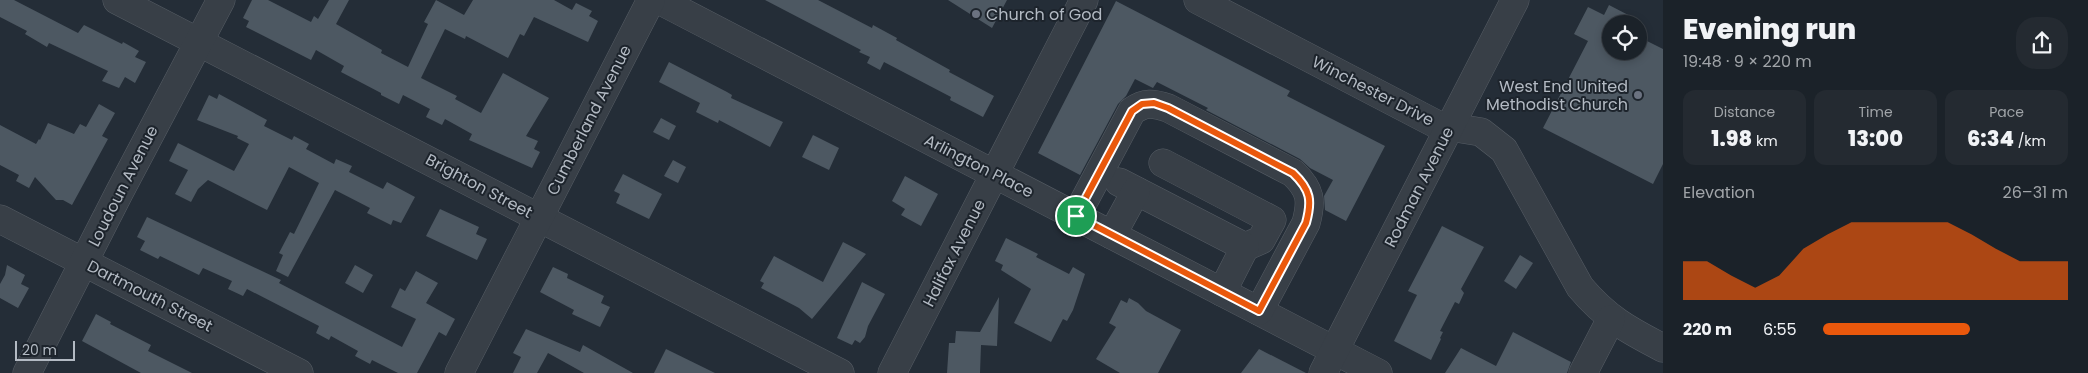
<!DOCTYPE html>
<meta charset="utf-8">
<style>
body{margin:0;font-family:Poppins,sans-serif;background:#242a31;color:#f1f3f6;height:100vh;display:flex;flex-direction:column;font-size:19px;white-space:nowrap}
*{box-sizing:border-box;margin:0}
p{font-size:16px;color:#a0a4a8}
.icon{flex:none;width:28px;height:28px;fill:none;stroke:currentColor;stroke-width:2;stroke-linecap:round;stroke-linejoin:round}
.map{position:relative;flex:1;overflow:hidden}
.drawer{display:flex;flex-direction:column;background:#1b2229;width:425px}
.drawer>*{flex:none}
.fabs{position:absolute;left:1602px;top:15px;display:grid;gap:10px}
.fabs a{display:grid;place-items:center;width:45px;height:45px;border-radius:50%;background:#1b2229;box-shadow:0 2px 8px #0003,0 0 0 1px #393f46;font-size:25px}
.scale{position:absolute;left:15px;bottom:12px;width:60px;box-sizing:border-box;padding-left:5px;border:2px solid #b3bac3;border-top:0;font-size:14px;line-height:18px;white-space:nowrap;color:#b3bac3;-webkit-text-stroke:4px #1d242c;paint-order:stroke}
.pin{position:absolute;display:grid;place-items:center;width:42px;height:42px;color:#fff;margin:-21px;border:2px solid #fff;border-radius:50%;box-shadow:0 1px 5px #0007}
.round{display:grid;place-items:center;flex:none;width:52px;height:52px;border-radius:20px;background:#242a31}
.headline{display:flex;align-items:center;justify-content:space-between;height:85px;padding:0 20px}
h1{font-size:28px;font-weight:800;line-height:38px}
.figures{display:grid;grid-template-columns:repeat(3,1fr);gap:8px;height:85px;padding:5px 20px}
.figures div{display:grid;align-content:center;border-radius:12px;background:#242a31;text-align:center}
.figures b{font-size:21px;font-weight:800}
.figures small{font-size:14px;font-weight:400}
.figures p{font-size:14px}
.chart{height:140px;padding:10px 20px}
.chart p{display:flex;justify-content:space-between}
.chart svg{width:100%;height:90px;margin-top:5px;fill:#ea580c;opacity:.7}
ul{padding:0 20px;list-style:none;font-size:16px}
li{display:grid;grid-template-columns:80px 60px 1fr;align-items:center;height:38px}
li i{height:12px;border-radius:6px;background:#ea580c}
main{display:flex;flex:1;min-height:0}
.map>svg:first-child{display:block}
.building{fill:#4d5862}
.lines{fill:none;stroke-linecap:round;stroke-linejoin:round}
.minor-casing{stroke:#565d65;stroke-width:29}
.minor{stroke:#383f47;stroke-width:28}
.route-casing{stroke:#fff;stroke-width:10}
.route{stroke:#ea580c;stroke-width:6}
.worship-dot{fill:#6b7280;stroke:#1d242c;stroke-width:2}
.labels{text-anchor:middle;dominant-baseline:central;stroke-width:4;stroke-linejoin:round;paint-order:stroke}
.poi-label{font-size:16px;fill:#b3bac3;stroke:#1d242c;text-anchor:start}
.street-label{font-size:16px;fill:#b3bac3;stroke:#1d242c}
</style>
<main>
<div class="map">
<svg width="1663" height="373" viewBox="0 0 1663 373">
<rect width="100%" height="100%" fill="#242d37"/>
<g class="building">
<path d="M0,0H14L78,33L84,25L122,44L123,42L139,51L135,57L146,62L135,83L125,77L119,88L102,81L108,71L49,43L47,47L25,34L27,31L0,17Z"/>
<path d="M252,0H268L311,22L314,16L318,19L329,0H349L336,24L382,50L381,53L408,67L428,24L424,22L436,0L464,15L473,0H554L572,10L576,3L592,11L589,16L598,21L588,42L534,17L524,36L520,34L508,58L466,36L465,39L445,29L421,78L457,96L455,99L481,113L503,73L549,98L526,136L538,141L534,149L540,152L532,168L469,140L472,134L445,119L442,125L426,117L430,109L403,95L399,104L381,95V93L341,72L344,66L316,50L311,60L246,27L249,21L243,18Z"/>
<path d="M765,0H818L872,28L873,25L897,38L896,40L950,70L949,72L994,96L983,117L950,100L951,97L884,62L880,70L867,63L870,57L859,52L861,50Z"/>
<path d="M948,0H1007L992,28Z"/>
<path d="M1116,1L1290,91L1287,96L1385,146L1346,221L1325,210L1324,196L1333,180L1310,168L1300,159L1206,110L1208,108L1157,82L1153,88L1135,79L1126,96L1118,104L1080,175L1038,153Z"/>
<path d="M1609,5L1634,18L1631,24H1611V51H1639V37L1663,49V164L1653,184L1543,128L1588,41L1574,34L1588,7L1604,15Z"/>
<path d="M669,62L727,92L732,95L731,98L783,122L770,147L719,120L718,123L696,112L700,103L659,82Z"/>
<path d="M219,94L267,120L264,126L292,140L294,136L309,144L306,149L334,164L336,159L352,166L349,172L383,189L387,182L415,197L401,223L393,220L391,225L367,213L370,208L335,190L288,277L276,271L283,255L279,253L290,232L294,234L319,183L289,167L267,210L208,180L198,189L191,202L175,194L188,170L169,161L178,143L234,171L249,144L237,138L238,136L197,120L209,95L217,99Z"/>
<path d="M99,104L115,113L102,136L108,139L72,205L63,200H56L35,177L29,188L16,181L19,175L0,165V125L36,144L39,139L40,140L48,123L74,134L80,124L86,127Z"/>
<path d="M661,118L676,126L669,140L653,132Z"/>
<path d="M813,135L839,148L829,170L802,157Z"/>
<path d="M673,160L686,167L678,183L664,176Z"/>
<path d="M623,174L662,194L649,219L616,203L620,194L614,191Z"/>
<path d="M905,176L938,194L921,226L901,215L905,209L892,201Z"/>
<path d="M440,209L479,227L476,234L487,239L477,260L426,236Z"/>
<path d="M147,217L281,280L279,283L402,347L416,319L391,307L400,288L405,291L416,271L438,283L426,303L455,319L446,336L439,332L417,373H398L372,360L370,364L355,356L358,351L331,336L329,340L316,333L319,326L247,289L243,296L228,289L232,281L203,268L199,275L160,256L158,259L140,250L145,241L137,237Z"/>
<path d="M1442,226L1484,247L1461,289L1464,293L1459,304L1455,302L1440,331L1443,332L1440,338L1441,339L1431,360L1394,341L1417,295L1408,291Z"/>
<path d="M1006,238L1038,254L1036,257L1069,274L1073,267L1085,274L1073,310L1067,321L1063,319L1051,342L1014,323L1031,289L1001,270L1003,265L995,261Z"/>
<path d="M843,242L866,254L812,319L799,308L761,288L764,283L760,281L774,256L823,282Z"/>
<path d="M1520,255L1533,263L1516,289L1504,281Z"/>
<path d="M7,265L25,275L21,284L29,288L18,308L0,298V284L5,275Z"/>
<path d="M355,265L373,275L363,293L345,283Z"/>
<path d="M553,267L568,274L567,278L604,296L601,303L610,307L600,327L572,314L574,310L540,292Z"/>
<path d="M862,282L885,294L868,326L865,337L860,343L855,340L852,345L837,338Z"/>
<path d="M999,297L997,346L981,345L980,373H947L949,343H955L956,331L980,332Z"/>
<path d="M1129,298L1138,303L1146,311L1181,330L1158,373H1120L1096,359L1116,327L1109,323L1121,300L1127,303Z"/>
<path d="M96,314L111,322L110,324L151,345L148,351L192,373H141L82,341Z"/>
<path d="M526,329L580,352L583,345L633,373H584L548,353L537,373H513L521,357L513,353Z"/>
<path d="M1513,332L1571,362L1567,373H1445L1461,348L1496,366Z"/>
<path d="M666,349L715,373H654Z"/>
<path d="M1259,349L1306,373H1241Z"/>
</g>
<g class="lines">
<g class="minor-casing">
<g id="minor">
<path d="M117,0L840,373"/>
<path d="M659,0L1378,373"/>
<path d="M1198,0L1438,125L1481,132L1504,150L1580,287C1606,318 1628,330 1663,348"/>
<path d="M1163,163L1272,220L1261,240L1245,247"/>
<path d="M1119,182L1245,247L1222,292"/>
<path d="M1076,216L1132,111C1145,102 1153,103 1168,108L1293,173C1311,190 1312,201 1306,223L1259,311"/>
<path d="M0,219L299,373"/>
<path d="M1112,235L1136,191"/>
<path d="M27,373L119,193L221,0"/>
<path d="M459,373L651,0"/>
<path d="M892,373L1084,0"/>
<path d="M1323,373L1515,0"/>
<path d="M1583,373L1611,319"/>
</g>
</g>
<use href="#minor" class="minor"/>
</g>
<g class="lines">
<g class="route-casing">
<path id="route" d="M1154,103L1168,108L1293,173C1311,190 1312,201 1306,223L1259,311L1076,216L1132,111L1142,104Z"/>
</g>
<use href="#route" class="route"/>
</g>
<g class="worship-dot">
<circle cx="976" cy="14" r="5"/>
<circle cx="1638" cy="95" r="5"/>
</g>
<g class="labels">
<g class="poi-label">
<text x="986" y="14">Church of God</text>
<text x="1628" y="86" text-anchor="end">West End United<tspan x="1628" dy="18">Methodist Church</tspan></text>
</g>
<g class="street-label">
<text transform="translate(1373 91) rotate(27)">Winchester Drive</text>
<text transform="translate(589 120) rotate(-63)">Cumberland Avenue</text>
<text transform="translate(979 166) rotate(27)">Arlington Place</text>
<text transform="translate(123 186) rotate(-63)">Loudoun Avenue</text>
<text transform="translate(479 186) rotate(28)">Brighton Street</text>
<text transform="translate(1419 187) rotate(-63)">Rodman Avenue</text>
<text transform="translate(954 253) rotate(-63)">Halifax Avenue</text>
<text transform="translate(150 296) rotate(27)">Dartmouth Street</text>
</g>
</g>
</svg>
<div class="fabs">
<a><svg class="icon" aria-label="locate" viewBox="0 0 24 24"><circle cx="12" cy="12" r="6"/><path d="M12 2v4M12 18v4M2 12h4M18 12h4"/></svg></a>
</div>
<div class="scale">20 m</div>
<div class="pin" style="left:1076px;top:216px;background:#1e9e55"><svg class="icon" aria-label="arrive" viewBox="0 0 24 24"><path d="M6 21V4h12l-3 4 3 4H6"/></svg></div>
</div>
<section class="drawer">
<div class="headline"><div><h1>Evening run</h1><p>19:48 · 9 × 220 m</p></div><a class="round"><svg class="icon" aria-label="share" viewBox="0 0 24 24"><path d="M12 15V3M7 8l5-5 5 5M5 13v7h14v-7"/></svg></a></div>
<div class="figures">
<div><p>Distance</p><b>1.98<small> km</small></b></div>
<div><p>Time</p><b>13:00</b></div>
<div><p>Pace</p><b>6:34<small> /km</small></b></div>
</div>
<div class="chart"><p><span>Elevation</span>26–31 m</p>
<svg viewBox="0 0 160 44" preserveAspectRatio="none"><path d="M0 44V25L10 25L20 32L30 38L40 32L50 19L60 12L70 6L80 6L90 6L100 6L110 6L120 12L130 19L140 25L150 25L160 25V44z"/></svg>
</div>
<ul>
<li><b>220 m</b>6:55<i style="width:60%"></i></li>
</ul>
</section>
</main>
